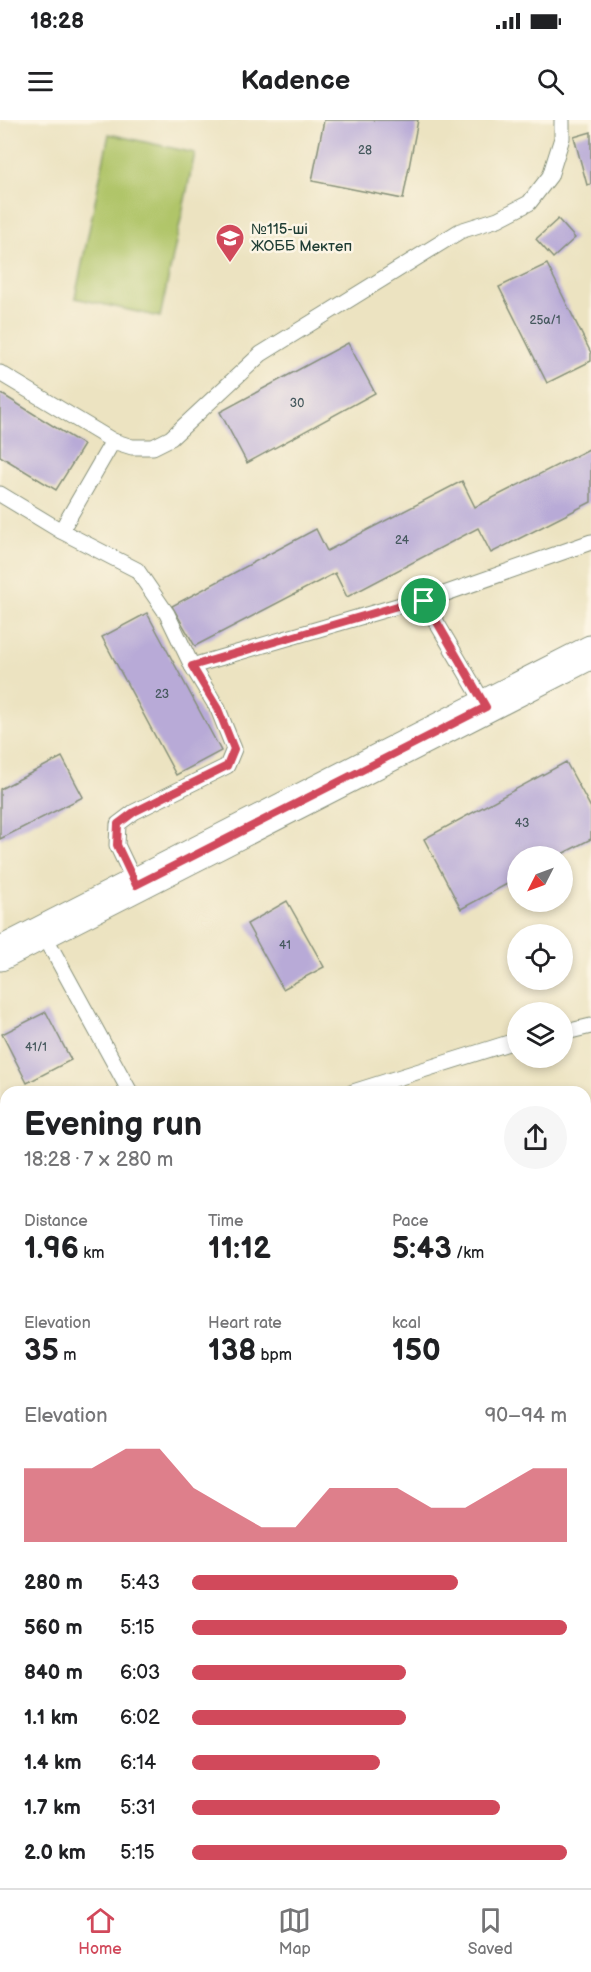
<!DOCTYPE html>
<meta charset="utf-8">
<style>
body{margin:0;font-family:"Balsamiq Sans",sans-serif;background:#f6f6f6;color:#202124;height:100vh;display:flex;flex-direction:column;font-size:22px;white-space:nowrap}
*{box-sizing:border-box;margin:0}
p{font-size:20px;color:#757577}
.icon{flex:none;width:33px;height:33px;fill:none;stroke:currentColor;stroke-width:2;stroke-linecap:round;stroke-linejoin:round}
.map{position:relative;flex:1;overflow:hidden}
.details{position:absolute;left:0px;top:966px;width:591px;height:802px;display:flex;flex-direction:column;background:#fff;border-radius:18px 18px 0 0;box-shadow:0 3px 9px #0003}
.details>*{flex:none}
.needle{width:39px;rotate:228deg}
.tools{position:absolute;left:507px;top:726px;display:grid;gap:12px}
.tools a{display:grid;place-items:center;width:66px;height:66px;border-radius:50%;background:#fff;box-shadow:0 3px 9px #0003;font-size:30px}
.pin{position:absolute;display:grid;place-items:center;width:51px;height:51px;color:#fff;margin:-26px;border:3px solid #fff;border-radius:50%;box-shadow:0 2px 6px #0007}
.round{display:grid;place-items:center;flex:none;width:63px;height:63px;border-radius:32px;background:#f6f6f6}
.summary{display:flex;align-items:center;justify-content:space-between;height:102px;padding:0 24px}
h1{font-size:33px;font-weight:700;line-height:45px}
.metrics{display:grid;grid-template-columns:repeat(3,1fr);gap:9px;height:102px;padding:6px 24px}
.metrics div{display:grid;align-content:center}
.metrics b{font-size:30px;font-weight:700}
.metrics small{font-size:16px;font-weight:400}
.metrics p{font-size:16px}
.chart{height:168px;padding:12px 24px}
.chart p{display:flex;justify-content:space-between}
.chart svg{width:100%;height:108px;margin-top:6px;fill:#d1495b;opacity:.7}
ul{padding:0 24px;list-style:none;font-size:20px}
li{display:grid;grid-template-columns:96px 72px 1fr;align-items:center;height:45px}
li i{height:15px;border-radius:8px;background:#d1495b}
.status{display:flex;justify-content:space-between;align-items:center;height:42px;padding:0 30px;background:#fff;direction:ltr}
.status svg{height:16px;fill:currentColor}
header{display:flex;justify-content:space-between;align-items:center;height:78px;padding:0 24px;background:#fff;font-size:27px;font-weight:700}
.tabs{display:flex;justify-content:space-around;align-items:center;height:84px;border-top:2px solid #e0e0e0;background:#fff;font-size:16px;color:#757577}
.tabs a{display:grid;justify-items:center;gap:3px}
.tabs .active{color:#d1495b}
.map>svg:first-child{display:block}
.green{fill:#b0c569;stroke:#68814e;stroke-width:1.5}
.building{fill:#b8aad7}
.lines{fill:none;stroke-linecap:round;stroke-linejoin:round}
.service-casing{stroke:#86907a;stroke-width:17}
.minor-casing{stroke:#86907a;stroke-width:31}
.primary-casing{stroke:#86907a;stroke-width:35}
.service{stroke:#fff;stroke-width:15}
.minor{stroke:#fff;stroke-width:28}
.primary{stroke:#fff;stroke-width:33}
.route-casing{stroke:#fff;stroke-width:12}
.route{stroke:#d1495b;stroke-width:8}
.labels{text-anchor:middle;dominant-baseline:central;stroke-width:5;stroke-linejoin:round;paint-order:stroke}
.number-label{font-size:12px;fill:#45585d}
.poi-label{font-size:15px;fill:#1f3d34;stroke:#fcf5e5;text-anchor:start}
</style>
<div class="status"><b>18:28</b><svg viewBox="0 0 49 12"><path d="M0 12V9h3v3zM5 12V6h3v6zM10 12V3h3v9zM15 12V0h3v12zM26 1h20v11H26zM47 4h2v5h-2z"/></svg></div>
<header><svg class="icon" aria-label="menu" viewBox="0 0 24 24"><path d="M4 6h16M4 12h16M4 18h16"/></svg>Kadence<svg class="icon" aria-label="search" viewBox="0 0 24 24"><circle cx="10" cy="10" r="6"/><path d="M15 15l6 6"/></svg></header>
<div class="map">
<svg width="591" height="1768" viewBox="0 0 591 1768">
<rect width="100%" height="100%" fill="#fcf5e5"/>
<filter id="ink" filterUnits="userSpaceOnUse"><feTurbulence type="fractalNoise" baseFrequency=".0167" numOctaves="2"/><feDisplacementMap in="SourceGraphic" scale="12" xChannelSelector="R" yChannelSelector="G"/><feConvolveMatrix kernelMatrix="1 2 1 2 8 2 1 2 1" color-interpolation-filters="sRGB"/></filter>
<filter id="wash" filterUnits="userSpaceOnUse"><feTurbulence type="fractalNoise" baseFrequency=".008" numOctaves="4" result="noise"/><feDisplacementMap in="SourceGraphic" scale="24" xChannelSelector="R" yChannelSelector="G"/><feGaussianBlur stdDeviation="1.35" result="paint"/><feColorMatrix in="noise" values="0 0 0 0 0 0 0 0 0 0 0 0 0 0 0 0 0 1.4 0 .05"/><feComposite in="paint" operator="in"/></filter>
<g filter="url(#wash)">
<rect width="100%" height="100%" fill="#ece3c1"/>
<path class="green" d="M109,14L195,33L160,197L75,178Z"/>
<g id="blocks">
<g class="building">
<path d="M324,0H418L403,79L312,61Z"/>
<path d="M591,12V64L587,65L574,17Z"/>
<path d="M558,99L575,118L553,138L536,119Z"/>
<path d="M547,144L591,233V241L547,263L499,167Z"/>
<path d="M348,223L375,273L247,343L220,292Z"/>
<path d="M0,273L84,325L56,370L0,336Z"/>
<path d="M591,328V382L491,433L478,408L347,477L335,453L195,526L172,486L316,409L327,431L462,361L475,387Z"/>
<path d="M147,493L221,631L176,655L102,517Z"/>
<path d="M62,637L83,677L0,719V669Z"/>
<path d="M566,642L591,688V719L558,736H518V758L461,789L424,719Z"/>
<path d="M287,781L324,847L283,869L247,804Z"/>
<path d="M46,892L71,940L27,963L2,914Z"/>
<path d="M591,1274V1300L585,1290V1277Z"/>
<path d="M591,1559V1617L585,1607V1562Z"/>
<path d="M312,1762H340L330,1768H315Z"/>
</g>
</g>
</g>
<g filter="url(#ink)">
<use href="#blocks" fill-opacity="0" stroke="#86907a" stroke-width="1.5"/>
<g class="lines">
<g class="service-casing">
<g id="service">
<path d="M0,253L113,321"/>
<path d="M0,374L61,411L113,321L132,327H153L171,318L261,234L460,111L498,99L529,83L550,56L562,18V0"/>
<path d="M61,411L137,450L167,494L192,546L418,480L424,481L486,587"/>
<path d="M424,481L591,422"/>
<path d="M136,765L117,725L118,704L134,692L227,646L234,629L218,589L192,546"/>
<path d="M43,813L130,972"/>
<path d="M562,913L591,906"/>
<path d="M353,972L518,920"/>
<path d="M0,1219L6,1216"/>
<path d="M0,1349L6,1346"/>
<path d="M0,1517L6,1514"/>
<path d="M0,1613L6,1611"/>
<path d="M0,1708L6,1706"/>
<path d="M98,1768L114,1762"/>
</g>
</g>
<g class="minor-casing">
<g id="minor">
<path d="M585,1443L591,1439"/>
<path d="M585,1695L591,1690"/>
<path d="M517,1762L518,1768"/>
<path d="M279,1768L281,1762"/>
</g>
</g>
<g class="primary-casing">
<path id="primary" d="M0,834L591,532"/>
</g>
<use href="#service" class="service"/>
<use href="#minor" class="minor"/>
<use href="#primary" class="primary"/>
</g>
</g>
<g class="lines" filter="url(#ink)">
<g class="route-casing">
<path id="route" d="M418,480L424,481L430,490L486,587L136,765L117,725L118,704L134,692L227,646L234,629L218,589L192,546Z"/>
</g>
<use href="#route" class="route"/>
</g>
<defs>
<g id="school-pin" transform="scale(1.5)"><path d="M0 17L-7.5 6A9.5 9.5 0 1 1 7.5 6Z" fill="#d1495b" stroke="#fcf5e5"/><path d="M0-5L7-2L0 1L-7-2ZM-4 1L0 2.5L4 1V4Q0 6-4 4Z" fill="#fff"/></g>
</defs>
<g fill-rule="evenodd">
<use href="#school-pin" x="230" y="118"/>
</g>
<g class="labels">
<g class="number-label">
<text x="365" y="30">28</text>
<text x="545" y="200">25а/1</text>
<text x="297" y="283">30</text>
<text x="402" y="420">24</text>
<text x="162" y="574">23</text>
<text x="522" y="703">43</text>
<text x="285" y="825">41</text>
<text x="36" y="927">41/1</text>
</g>
<g class="poi-label">
<text x="251" y="109">№115-ші<tspan x="251" dy="17">ЖОББ Мектеп</tspan></text>
</g>
</g>
</svg>
<div class="tools">
<a><svg class="needle" viewBox="-14 -14 28 28"><path d="M0-13l5 13h-10z" fill="#e53935"/><path d="M0 13l5-13h-10z" fill="#757577"/></svg></a>
<a><svg class="icon" aria-label="locate" viewBox="0 0 24 24"><circle cx="12" cy="12" r="6"/><path d="M12 2v4M12 18v4M2 12h4M18 12h4"/></svg></a>
<a><svg class="icon" aria-label="layers" viewBox="0 0 24 24"><path d="M12 4l9 5-9 5-9-5zM3 14l9 5 9-5"/></svg></a>
</div>
<div class="pin" style="left:424px;top:481px;background:#1e9e55"><svg class="icon" aria-label="arrive" viewBox="0 0 24 24"><path d="M6 21V4h12l-3 4 3 4H6"/></svg></div>
<section class="details">
<div class="summary"><div><h1>Evening run</h1><p>18:28 · 7 × 280 m</p></div><a class="round"><svg class="icon" aria-label="share" viewBox="0 0 24 24"><path d="M12 15V3M7 8l5-5 5 5M5 13v7h14v-7"/></svg></a></div>
<div class="metrics">
<div><p>Distance</p><b>1.96<small> km</small></b></div>
<div><p>Time</p><b>11:12</b></div>
<div><p>Pace</p><b>5:43<small> /km</small></b></div>
</div>
<div class="metrics">
<div><p>Elevation</p><b>35<small> m</small></b></div>
<div><p>Heart rate</p><b>138<small> bpm</small></b></div>
<div><p>kcal</p><b>150</b></div>
</div>
<div class="chart"><p><span>Elevation</span>90–94 m</p>
<svg viewBox="0 0 160 44" preserveAspectRatio="none"><path d="M0 44V14L10 14L20 14L30 6L40 6L50 22L60 30L70 38L80 38L90 22L100 22L110 22L120 30L130 30L140 22L150 14L160 14V44z"/></svg>
</div>
<ul>
<li><b>280 m</b>5:43<i style="width:71%"></i></li>
<li><b>560 m</b>5:15<i style="width:100%"></i></li>
<li><b>840 m</b>6:03<i style="width:57%"></i></li>
<li><b>1.1 km</b>6:02<i style="width:57%"></i></li>
<li><b>1.4 km</b>6:14<i style="width:50%"></i></li>
<li><b>1.7 km</b>5:31<i style="width:82%"></i></li>
<li><b>2.0 km</b>5:15<i style="width:100%"></i></li>
</ul>
</section>
</div>
<nav class="tabs">
<a class="active"><svg class="icon" aria-label="home" viewBox="0 0 24 24"><path d="M3 11l9-7 9 7M6 9v11h12V9"/></svg>Home</a>
<a><svg class="icon" aria-label="map" viewBox="0 0 24 24"><path d="M3 6l6-2 6 2 6-2v14l-6 2-6-2-6 2zM9 4v14M15 6v14"/></svg>Map</a>
<a><svg class="icon" aria-label="saved" viewBox="0 0 24 24"><path d="M7 4h10v16l-5-4-5 4z"/></svg>Saved</a>
</nav>
